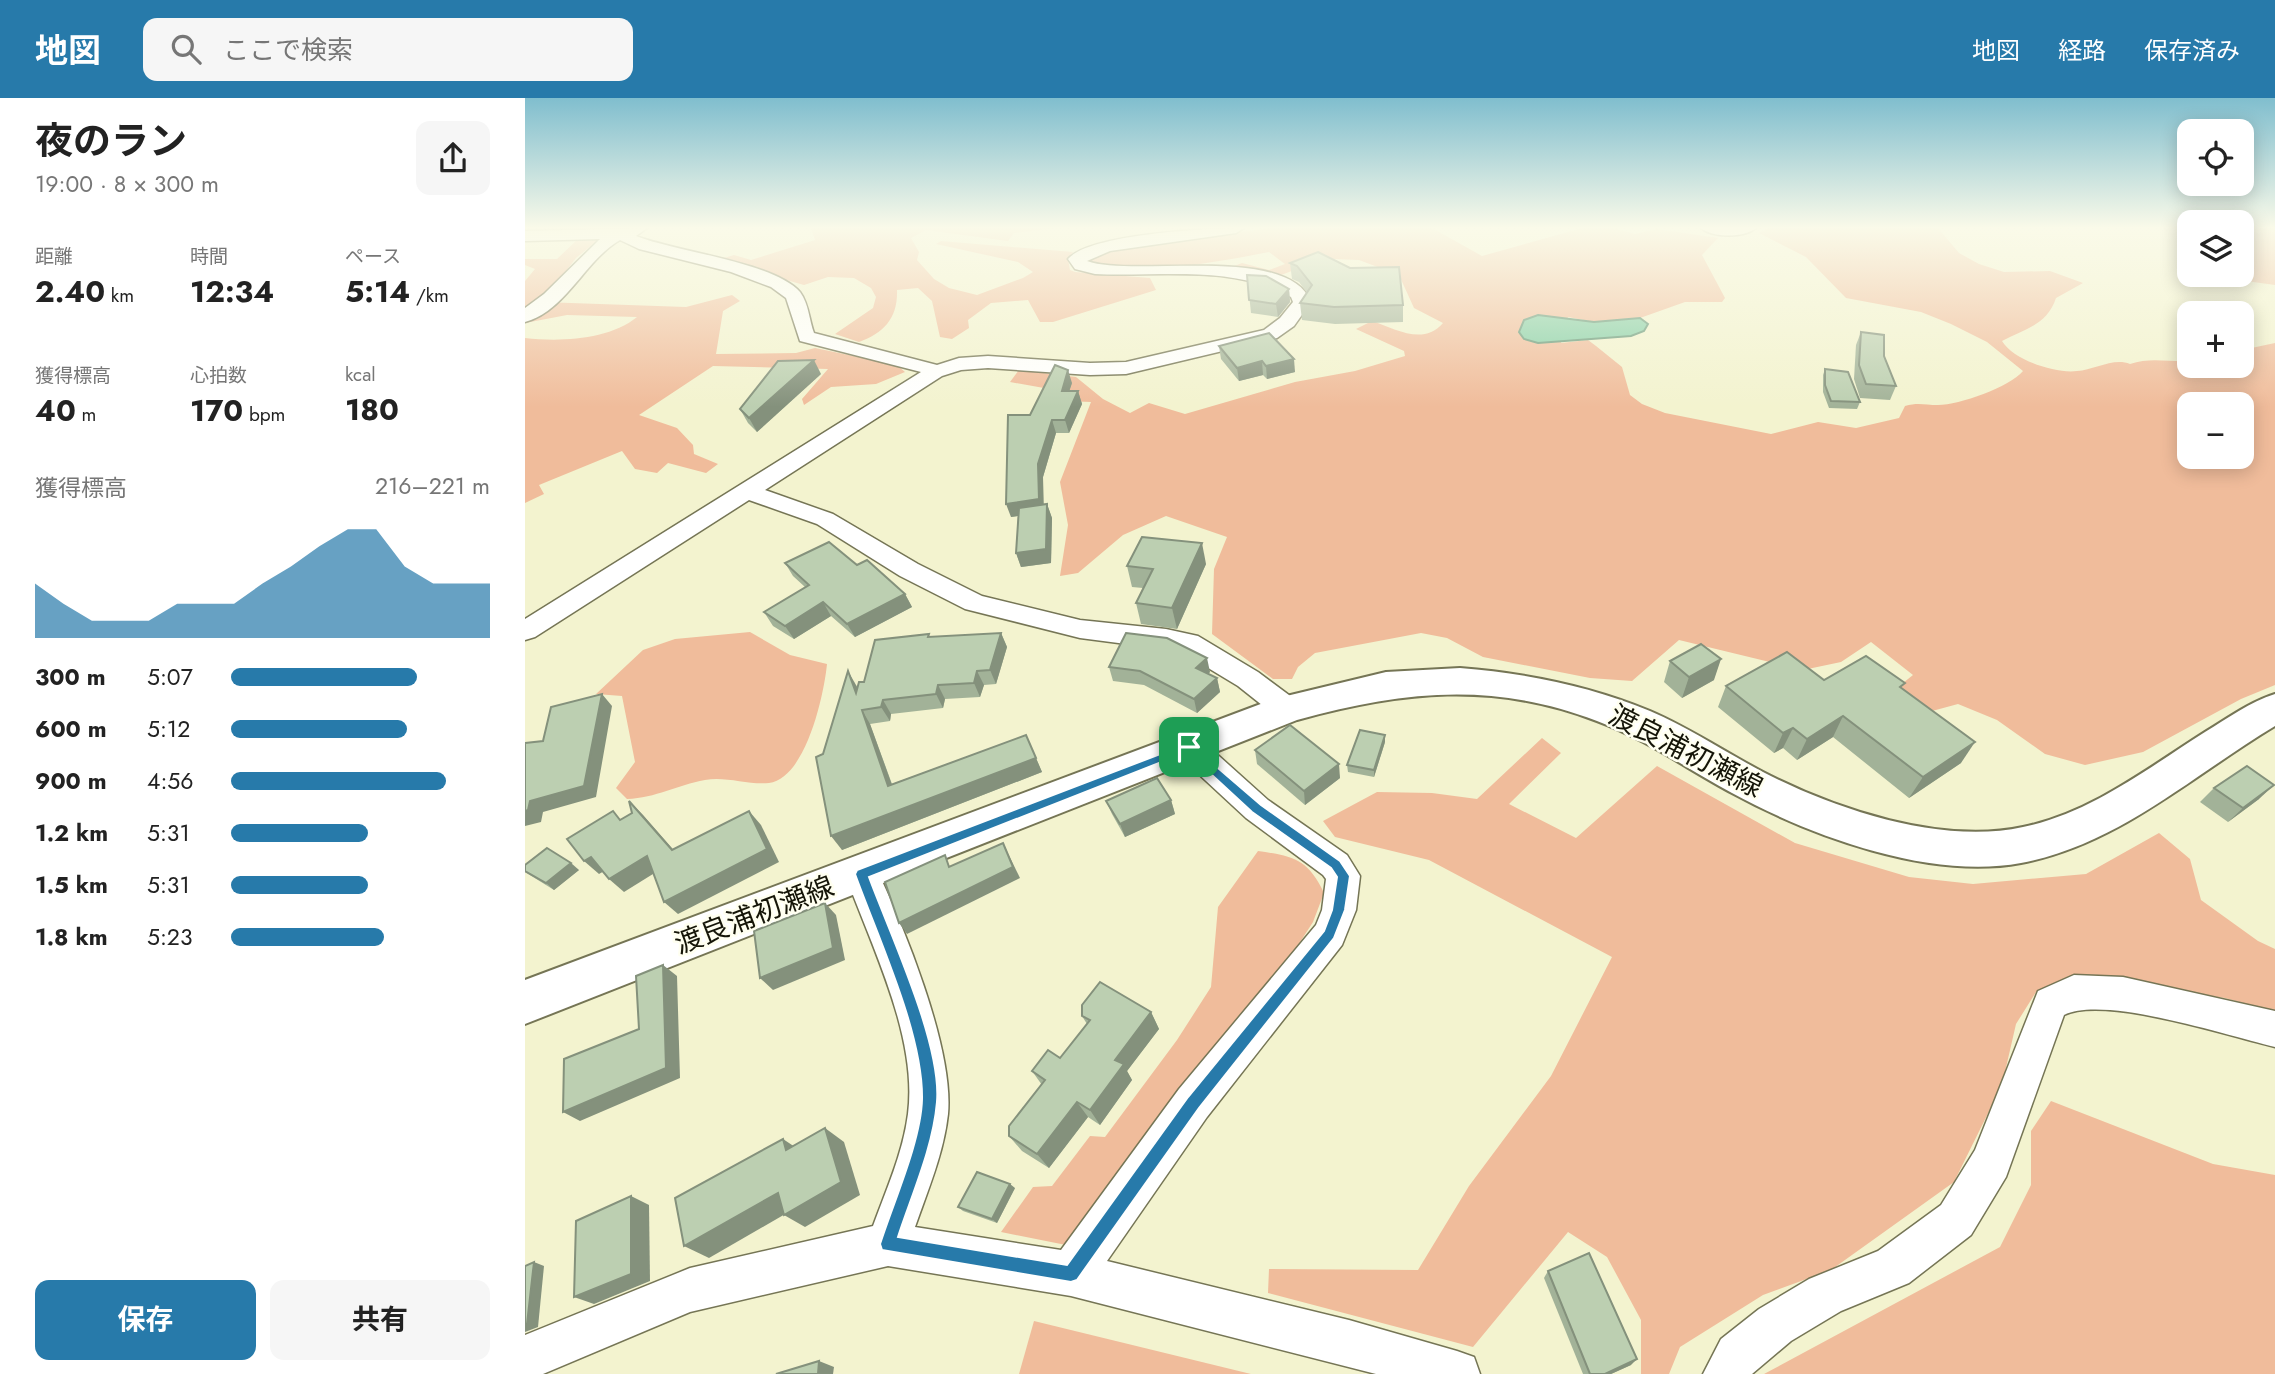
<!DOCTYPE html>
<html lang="ja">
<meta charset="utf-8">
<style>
body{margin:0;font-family:Jost,"Noto Sans JP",sans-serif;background:#f6f6f6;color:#222;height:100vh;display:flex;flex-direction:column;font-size:26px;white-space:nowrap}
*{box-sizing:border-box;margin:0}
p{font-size:23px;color:#767676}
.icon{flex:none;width:38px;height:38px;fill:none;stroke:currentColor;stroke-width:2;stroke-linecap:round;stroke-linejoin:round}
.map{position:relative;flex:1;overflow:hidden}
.drawer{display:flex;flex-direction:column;background:#fff;width:525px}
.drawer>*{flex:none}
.fabs{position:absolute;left:1652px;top:21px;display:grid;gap:14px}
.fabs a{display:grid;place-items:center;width:77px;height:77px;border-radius:14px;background:#fff;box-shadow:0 4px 18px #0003;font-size:35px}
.pin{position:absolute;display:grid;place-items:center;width:60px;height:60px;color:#fff;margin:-30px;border-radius:14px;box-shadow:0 4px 10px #0006}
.round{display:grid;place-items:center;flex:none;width:74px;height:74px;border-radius:14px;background:#f6f6f6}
.head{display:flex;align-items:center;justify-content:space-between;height:119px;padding:0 35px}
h1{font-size:38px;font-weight:700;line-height:52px}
.metrics{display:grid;grid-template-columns:repeat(3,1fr);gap:10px;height:119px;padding:7px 35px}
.metrics div{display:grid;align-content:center}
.metrics b{font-size:30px;font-weight:700}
.metrics small{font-size:19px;font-weight:400}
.metrics p{font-size:19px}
.chart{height:196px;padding:14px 35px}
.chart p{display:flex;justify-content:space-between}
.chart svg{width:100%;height:126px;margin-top:7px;fill:#277aaa;opacity:.7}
.cta{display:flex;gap:14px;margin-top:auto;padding:14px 35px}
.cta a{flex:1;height:80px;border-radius:14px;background:#277aaa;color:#fff;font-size:28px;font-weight:700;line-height:80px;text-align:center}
.cta a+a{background:#f6f6f6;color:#222}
ul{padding:0 35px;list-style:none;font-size:23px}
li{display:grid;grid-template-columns:112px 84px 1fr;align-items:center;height:52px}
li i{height:18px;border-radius:9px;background:#277aaa}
header{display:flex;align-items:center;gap:42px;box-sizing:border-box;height:98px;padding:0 35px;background:#277aaa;color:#fff}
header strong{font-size:33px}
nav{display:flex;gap:38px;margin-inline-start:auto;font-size:24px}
.search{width:490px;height:63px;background:#f6f6f6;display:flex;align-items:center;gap:18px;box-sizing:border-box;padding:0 24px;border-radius:14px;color:#767676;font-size:26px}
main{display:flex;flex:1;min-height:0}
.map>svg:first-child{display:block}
.green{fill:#f0bc9b;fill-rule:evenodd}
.water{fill:#84cea6;stroke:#639677;stroke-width:2}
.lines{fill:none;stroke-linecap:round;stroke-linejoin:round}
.minor-casing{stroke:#757555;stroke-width:3}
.major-casing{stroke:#757555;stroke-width:4}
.minor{fill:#fff;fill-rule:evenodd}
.major{fill:#fff;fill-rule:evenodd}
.wall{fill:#a2b298}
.shaded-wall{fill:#84917c}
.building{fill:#bccfb1;stroke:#84917c;stroke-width:2}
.route{fill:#277aaa;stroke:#fff;stroke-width:2;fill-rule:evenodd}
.labels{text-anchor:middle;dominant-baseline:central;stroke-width:5;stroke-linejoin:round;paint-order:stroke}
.street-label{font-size:28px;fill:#151508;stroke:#fffff0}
</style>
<header>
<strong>地図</strong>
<div class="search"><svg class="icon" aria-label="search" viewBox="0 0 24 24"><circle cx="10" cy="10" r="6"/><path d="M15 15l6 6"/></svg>ここで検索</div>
<nav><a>地図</a><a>経路</a><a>保存済み</a></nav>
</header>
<main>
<section class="drawer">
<div class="head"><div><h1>夜のラン</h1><p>19:00 · 8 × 300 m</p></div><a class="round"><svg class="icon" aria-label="share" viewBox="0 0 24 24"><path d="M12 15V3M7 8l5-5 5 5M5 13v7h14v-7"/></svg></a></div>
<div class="metrics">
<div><p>距離</p><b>2.40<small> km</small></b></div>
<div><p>時間</p><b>12:34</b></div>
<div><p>ペース</p><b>5:14<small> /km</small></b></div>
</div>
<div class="metrics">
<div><p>獲得標高</p><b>40<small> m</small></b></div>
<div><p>心拍数</p><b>170<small> bpm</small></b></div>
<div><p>kcal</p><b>180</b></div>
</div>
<div class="chart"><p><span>獲得標高</span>216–221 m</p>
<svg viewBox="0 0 160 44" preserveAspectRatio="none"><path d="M0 44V25L10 32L20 38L30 38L40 38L50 32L60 32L70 32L80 25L90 19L100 12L110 6L120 6L130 19L140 25L150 25L160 25V44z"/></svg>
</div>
<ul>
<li><b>300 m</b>5:07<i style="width:72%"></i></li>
<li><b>600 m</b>5:12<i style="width:68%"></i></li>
<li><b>900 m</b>4:56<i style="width:83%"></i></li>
<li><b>1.2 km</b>5:31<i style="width:53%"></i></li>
<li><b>1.5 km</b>5:31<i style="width:53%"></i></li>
<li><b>1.8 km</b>5:23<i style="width:59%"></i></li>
</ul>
<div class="cta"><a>保存</a><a>共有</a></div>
</section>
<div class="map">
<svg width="1750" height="1276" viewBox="0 0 1750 1276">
<rect width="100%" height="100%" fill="#f3f3cf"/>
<g class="green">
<path d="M286,130H533L489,135L483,143L401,132L386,140L394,154L392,162L409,181L424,190L452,197L498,180L508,174L493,164L411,146L416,143L548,154L543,161L545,172L550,174L625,180L631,192L528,224H515L503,202L466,205L443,222L444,230L427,241L415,239L407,203L393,190L372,192C373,220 359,235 334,244L310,236L348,210L351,199L346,190L329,180L303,179L279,187L192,162L209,157L226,162L290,142Z"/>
<path d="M744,130H907L957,158L1057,130H1088L1110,136L1132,131L1193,140L1177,157L1200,200L1197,204H1160L1115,220L1069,224L1043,219L1036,245L1063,242L1071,248L1097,269L1105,297L1117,306L1140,315L1246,336L1293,324L1331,330L1374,320L1380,308C1393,304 1400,307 1413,307C1434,307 1485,289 1498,273L1462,244L1426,226L1396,214L1321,200L1281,159L1234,135L1243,130H1413L1434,155L1454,166L1479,174L1525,173L1558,185L1531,200C1522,227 1500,231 1477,243C1488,262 1531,276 1552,273C1569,272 1589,259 1605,266C1625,259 1643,264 1664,263V268H1717V252L1750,245V587L1716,601L1618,654L1560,667L1520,656L1472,622L1433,606L1396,616L1368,593L1388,577L1346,544L1316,564L1278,572L1154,542L1107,583L1065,580L958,559L922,540L896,535L790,555L773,569L767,581H748L687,536L689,471L702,439L641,418L598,437L553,475L535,478L543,427L535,384L566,304L541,303L519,290L485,284L494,272L551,279L578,301L605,315L624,305L660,316L770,284L830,273L880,258L879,253L831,231L847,223C871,231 898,248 918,225L889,210L874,177L834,162L809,161L790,164L751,179L702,171L717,165L744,172L760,166L744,154C686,165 625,177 567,165L566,161L587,152ZM1664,306H1717V359H1664Z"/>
<path d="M1717,130H1750V187L1707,181L1704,177H1717Z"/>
<path d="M54,140L73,142L51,160L17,204L161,209L207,197L215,203L198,213L191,256L271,255L290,250L372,267L380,274L351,286L306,289L279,307L277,301L303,271L188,268L114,317L152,330L168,347L169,356L193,366L181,375L143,365L132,375L110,371L97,353L14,387L19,396L0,405V240C35,244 84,242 112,219L42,217L0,225V183L10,171L0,167V161H32Z"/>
<path d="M225,534L265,557L302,566C299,597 281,680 244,685C223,687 200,678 180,682C152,687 131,700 102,701L91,690L110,664L97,598L71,596L118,552L150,541Z"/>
<path d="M1017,640L1036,655L984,706L1051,740L1132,668L1270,745L1384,779L1448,786L1561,776L1634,735L1665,761L1676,802L1733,843L1750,851V914L1700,900L1568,881L1511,894L1491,926L1477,987L1429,1084L1306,1172L1238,1197L1155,1249L1144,1276H1116V1222L1082,1159L1043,1134L948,1249L743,1195L744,1171L893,1172L944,1088L1026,978L1087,859L904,762L810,739L798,723L852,694L907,695L952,701Z"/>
<path d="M733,753C768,758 783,761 799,795L788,824L759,869L551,1149L476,1134L508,1089L527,1088L565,1038L580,1039L652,942L686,889L693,809Z"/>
<path d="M1526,1003L1688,1066L1750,1077V1276H1239L1475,1149L1506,1087V1033Z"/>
<path d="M509,1223L726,1276H494Z"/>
</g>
<path class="water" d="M1013,217L1069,224L1115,220L1123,226L1119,233L1106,238L1013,245L999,241L994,234L999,222Z"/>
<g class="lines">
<g class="minor-casing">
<g id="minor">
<path d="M122,130L111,138C151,154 249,164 275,194C284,206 284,222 289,235L412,267L434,260L463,258L565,265L601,264L739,232L755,220L768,204L766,199C707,166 635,179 570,176L550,171L543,161C564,136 684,130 719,130L711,135L585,153L562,163C608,180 763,145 786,204L769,228L752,240L601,276L565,277L463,270L436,272L417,278L240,392L308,416L393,466L457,498L555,522L641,531L673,538L733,574L772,603L777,611L772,619L762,622L752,619L713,588L655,553L555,540L440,511L375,478L292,426L224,402L10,539L0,542V521L396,274L275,243L261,200L246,189L206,174L114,151L95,142C60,162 41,213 0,224V210L19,196L75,141L0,143V133Z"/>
<path d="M1176,130H1231C1219,140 1188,140 1176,130Z"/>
<path d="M664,638L675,641L743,702L822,757L835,778L831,812L817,847L682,1019L582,1163L824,1222L932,1253L949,1259L955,1276H851L546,1198L363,1168L165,1214L18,1276H0V1237L165,1170L348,1128C361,1092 378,1055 383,1016C393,939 346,847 320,776L325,766L337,762L349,766C378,826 429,950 423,1016C419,1054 403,1092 390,1129L536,1152L654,991L791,827L797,812L801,781L798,777L721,720L653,657L649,649L653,641Z"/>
<path d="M1549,877L1598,879L1750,913V949C1703,938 1580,897 1539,917L1481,1079L1446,1137L1384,1185L1316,1213L1266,1243L1227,1276H1178L1196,1241L1234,1211L1284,1181L1353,1153L1416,1107L1450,1052L1513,893Z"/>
</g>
</g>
<g class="major-casing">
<path id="major" d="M935,570C1000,575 1065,588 1125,613C1165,630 1200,654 1238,674C1310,711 1416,747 1498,729C1566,715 1623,670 1680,634C1703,620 1725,604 1750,596V628C1668,677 1593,747 1496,765C1405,782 1286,738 1207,695C1162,671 1121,641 1072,623C968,583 877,593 772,622L0,926V882L749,601L861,574Z"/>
</g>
<use href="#minor" class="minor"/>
<use href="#major" class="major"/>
</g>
<g class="wall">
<path d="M765,165L878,207V224L810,226L777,222L775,205L782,195L774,184L767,181Z"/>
<path d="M722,177L764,191L765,204L753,219L726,215Z"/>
<path d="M1336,234L1359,258L1371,288L1365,302L1335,300L1329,281L1331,247Z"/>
<path d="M694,248L770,274L742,281L738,277L714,283L696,261Z"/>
<path d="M1300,271L1335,304L1332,311L1304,310L1298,294V277Z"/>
<path d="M296,276L232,334L223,325L215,311Z"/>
<path d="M547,285L544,293H553L557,306L544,335H531L518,379V406H522L527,420L526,465L496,469L491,455L493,418L486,419L505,317Z"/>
<path d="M260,465L332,467L380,496L387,509L330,539L306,518L269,541L248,528L239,514L280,489L268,478Z"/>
<path d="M681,466L652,531L616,526L611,505L618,490L607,489L602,468Z"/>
<path d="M476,535L482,549L471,586L459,587L455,599L420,601L418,610L366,616L365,623L345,626L367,686L501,637L517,674L317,752L298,656L331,587L333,590L339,584L405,539Z"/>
<path d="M1145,563L1189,582L1157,600L1139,584Z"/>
<path d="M584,569L685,574L683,576L692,580L695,594L672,615L619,587L588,583Z"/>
<path d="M1299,582L1377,591L1436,665L1384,700L1308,639L1272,662L1258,650L1249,655L1193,609L1201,588Z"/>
<path d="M860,644L849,679L823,674L822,667Z"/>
<path d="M730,652L815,680L780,707L732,666Z"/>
<path d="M1689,690L1734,701L1703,724L1675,704Z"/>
<path d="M646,702L650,716L600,739L587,716L581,703Z"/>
<path d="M0,767L54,772L29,792L0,774Z"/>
<path d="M626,914L634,931L602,973L607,982L575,1027L563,1019L524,1070L497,1053L484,1038L517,987L507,973L535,960L562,926L557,918Z"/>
<path d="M490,1090L472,1125L438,1113L433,1109Z"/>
<path d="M1023,1173L1106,1267L1086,1276H1058L1019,1180Z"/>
</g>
<g class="shaded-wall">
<path d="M764,191L765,204L753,219L751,206Z"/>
<path d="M769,261L770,274L742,281L741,268Z"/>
<path d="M289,262L296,276L232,334L224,320Z"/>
<path d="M737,263L738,277L714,283L712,270Z"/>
<path d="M543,272L547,285L540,306L537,293Z"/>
<path d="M553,293L557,306L544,335L540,322Z"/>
<path d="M527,322L531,335L518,379L519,414L486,419L481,406L513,366Z"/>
<path d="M522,406L527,420L526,465L496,469L491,455Z"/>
<path d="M677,445L681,466L652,531L647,510Z"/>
<path d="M380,496L387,509L330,539L322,526Z"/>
<path d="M298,504L306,518L269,541L260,528Z"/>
<path d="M476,535L482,549L471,586L465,572Z"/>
<path d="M682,560L685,574L675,584L671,570Z"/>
<path d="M1196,561L1189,582L1157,600L1164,579Z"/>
<path d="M323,573L331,587L340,610L331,595Z"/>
<path d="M452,573L459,587L455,599L449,585Z"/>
<path d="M692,580L695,594L672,615L669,601Z"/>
<path d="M413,587L420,601L418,610L411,596Z"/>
<path d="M77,596L87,608L71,699L18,714L16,724L0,728V713L5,703Z"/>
<path d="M358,602L366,616L365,623L356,609Z"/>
<path d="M337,612L345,626L372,701L363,688Z"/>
<path d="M1318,618L1308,639L1272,662L1282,641Z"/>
<path d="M1268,630L1258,650L1249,655L1258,635Z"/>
<path d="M860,637V644L849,679V672Z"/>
<path d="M1450,644L1436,665L1384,700L1398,679Z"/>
<path d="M511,660L517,674L317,752L306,738Z"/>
<path d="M814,666L815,680L780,707L779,693Z"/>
<path d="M1749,687L1734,701L1703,724L1718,710Z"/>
<path d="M646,702L650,716L600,739L595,726Z"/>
<path d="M104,703L118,717L160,765L147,752Z"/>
<path d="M224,713L236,727L254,764L153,816L139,804Z"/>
<path d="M478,745L495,780L382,836L374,825Z"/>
<path d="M122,758L136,771L99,794L84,781Z"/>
<path d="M66,759L81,772L74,776L59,763Z"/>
<path d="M46,765L54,772L29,792L21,785Z"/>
<path d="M300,805L311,817L320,862L248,892L235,880Z"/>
<path d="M138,867L152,878L155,980L55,1023L38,1014L141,970Z"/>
<path d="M626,914L634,931L602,973L607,982L575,1027L565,1012L590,962Z"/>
<path d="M552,1004L563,1019L524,1070L512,1056Z"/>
<path d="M300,1030L319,1044L335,1097L280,1129L259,1117Z"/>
<path d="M258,1041L279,1055L261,1052Z"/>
<path d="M485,1086L490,1090L472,1125L467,1121Z"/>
<path d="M253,1095L274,1108L184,1160L159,1148Z"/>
<path d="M106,1098L124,1107L125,1183L69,1206L49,1199Z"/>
<path d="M9,1164L19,1168L13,1229L0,1234V1226Z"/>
<path d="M1112,1261L1106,1267L1086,1276H1080Z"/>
<path d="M294,1263L309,1269L308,1276H293Z"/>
</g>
<g class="building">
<path d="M793,154L825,170L874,169L878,207L809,209L775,205L787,187L772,168L765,165Z"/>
<path d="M722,177L741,178L764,191L751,206L724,202Z"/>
<path d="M1336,234L1359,237V258L1371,288L1341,286L1334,267Z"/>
<path d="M744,235L769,261L741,268L737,263L712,270L694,248Z"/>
<path d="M289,262L224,320L215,311L253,263Z"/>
<path d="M530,267L543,272L537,293H553L540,322H527L513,366L514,401L481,406L483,317H505Z"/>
<path d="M1300,271L1323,274L1335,304L1306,303L1300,287Z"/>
<path d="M522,406L521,451L491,455L494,410Z"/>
<path d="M617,439L677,445L647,510L611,505L628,471L602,468Z"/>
<path d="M304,444L332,467L342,462L380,496L322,526L298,504L260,528L239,514L284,487L260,465Z"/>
<path d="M476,535L465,572L452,573L449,585L413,587L411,596L358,602L356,609L337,612L363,688L501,637L511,660L306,738L291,659L298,656L323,573L331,595L334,584H339L350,542L404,536L403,539Z"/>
<path d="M601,535L642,540L682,560L671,570L692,580L669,601L615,573L584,569Z"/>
<path d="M1176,546L1196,561L1164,579L1145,563Z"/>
<path d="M1262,554L1299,582L1341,558L1380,585L1375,589L1450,644L1398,679L1318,618L1282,641L1268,630L1258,635L1201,588Z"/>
<path d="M77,596L59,688L5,703L3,712L0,713V645L18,643L26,609Z"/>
<path d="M765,627L814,666L779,693L730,652Z"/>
<path d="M835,632L860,637L849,672L822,667Z"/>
<path d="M1722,668L1749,687L1718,710L1689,690Z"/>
<path d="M632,680L646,702L595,726L581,703Z"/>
<path d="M104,703L147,752L224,713L242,751L139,804L122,758L84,781L66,759L59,763L42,741L88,713L95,722L107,715Z"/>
<path d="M478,745L488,769L374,825L360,784L420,757L424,769Z"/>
<path d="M22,750L46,765L21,785L0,773V767Z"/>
<path d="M300,805L308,850L235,880L229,833Z"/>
<path d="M138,867L141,970L38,1014L39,961L114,931L111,878Z"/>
<path d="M575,884L626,914L590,962L599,966L565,1012L552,1004L512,1056L484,1038V1028L520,982L507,973L523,952L535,960L565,922L557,918V907Z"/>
<path d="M300,1030L316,1084L259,1117L253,1095L159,1148L150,1100L258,1041L261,1052Z"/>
<path d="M452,1074L485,1086L467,1121L433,1109Z"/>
<path d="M106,1098V1176L49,1199L51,1123Z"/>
<path d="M1064,1155L1112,1261L1080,1276H1065L1023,1173Z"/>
<path d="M9,1164L2,1226H0V1168Z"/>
<path d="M294,1263L293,1276H251Z"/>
</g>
<linearGradient id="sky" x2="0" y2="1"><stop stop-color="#80bece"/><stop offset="0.42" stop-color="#fafae9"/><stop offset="1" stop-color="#fafae9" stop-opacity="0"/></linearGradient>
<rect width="1750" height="309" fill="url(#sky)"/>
<path class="route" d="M664,645L736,707L815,763L825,778L820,812L809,840L674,1010L552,1182L546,1184L357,1152L355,1146C368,1105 396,1043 397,1001C398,935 353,840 330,776L332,772ZM662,654L727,714L806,770L812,779L807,812L799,833L663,999L542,1167L373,1139C387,1096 408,1050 412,1004C417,946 365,836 344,779Z"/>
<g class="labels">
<g class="street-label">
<text transform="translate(1161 653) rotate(27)">渡良浦初瀬線</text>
<text transform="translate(229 817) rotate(-21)">渡良浦初瀬線</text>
</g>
</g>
</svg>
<div class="fabs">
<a><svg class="icon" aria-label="locate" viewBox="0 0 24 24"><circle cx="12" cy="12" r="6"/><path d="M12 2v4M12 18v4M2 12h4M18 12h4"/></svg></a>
<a><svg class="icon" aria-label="layers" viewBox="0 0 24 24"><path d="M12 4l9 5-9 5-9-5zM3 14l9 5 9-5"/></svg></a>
<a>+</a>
<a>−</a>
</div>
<div class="pin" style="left:664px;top:649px;background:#1e9e55"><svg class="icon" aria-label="arrive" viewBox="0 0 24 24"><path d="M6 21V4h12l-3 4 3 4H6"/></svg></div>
</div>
</main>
